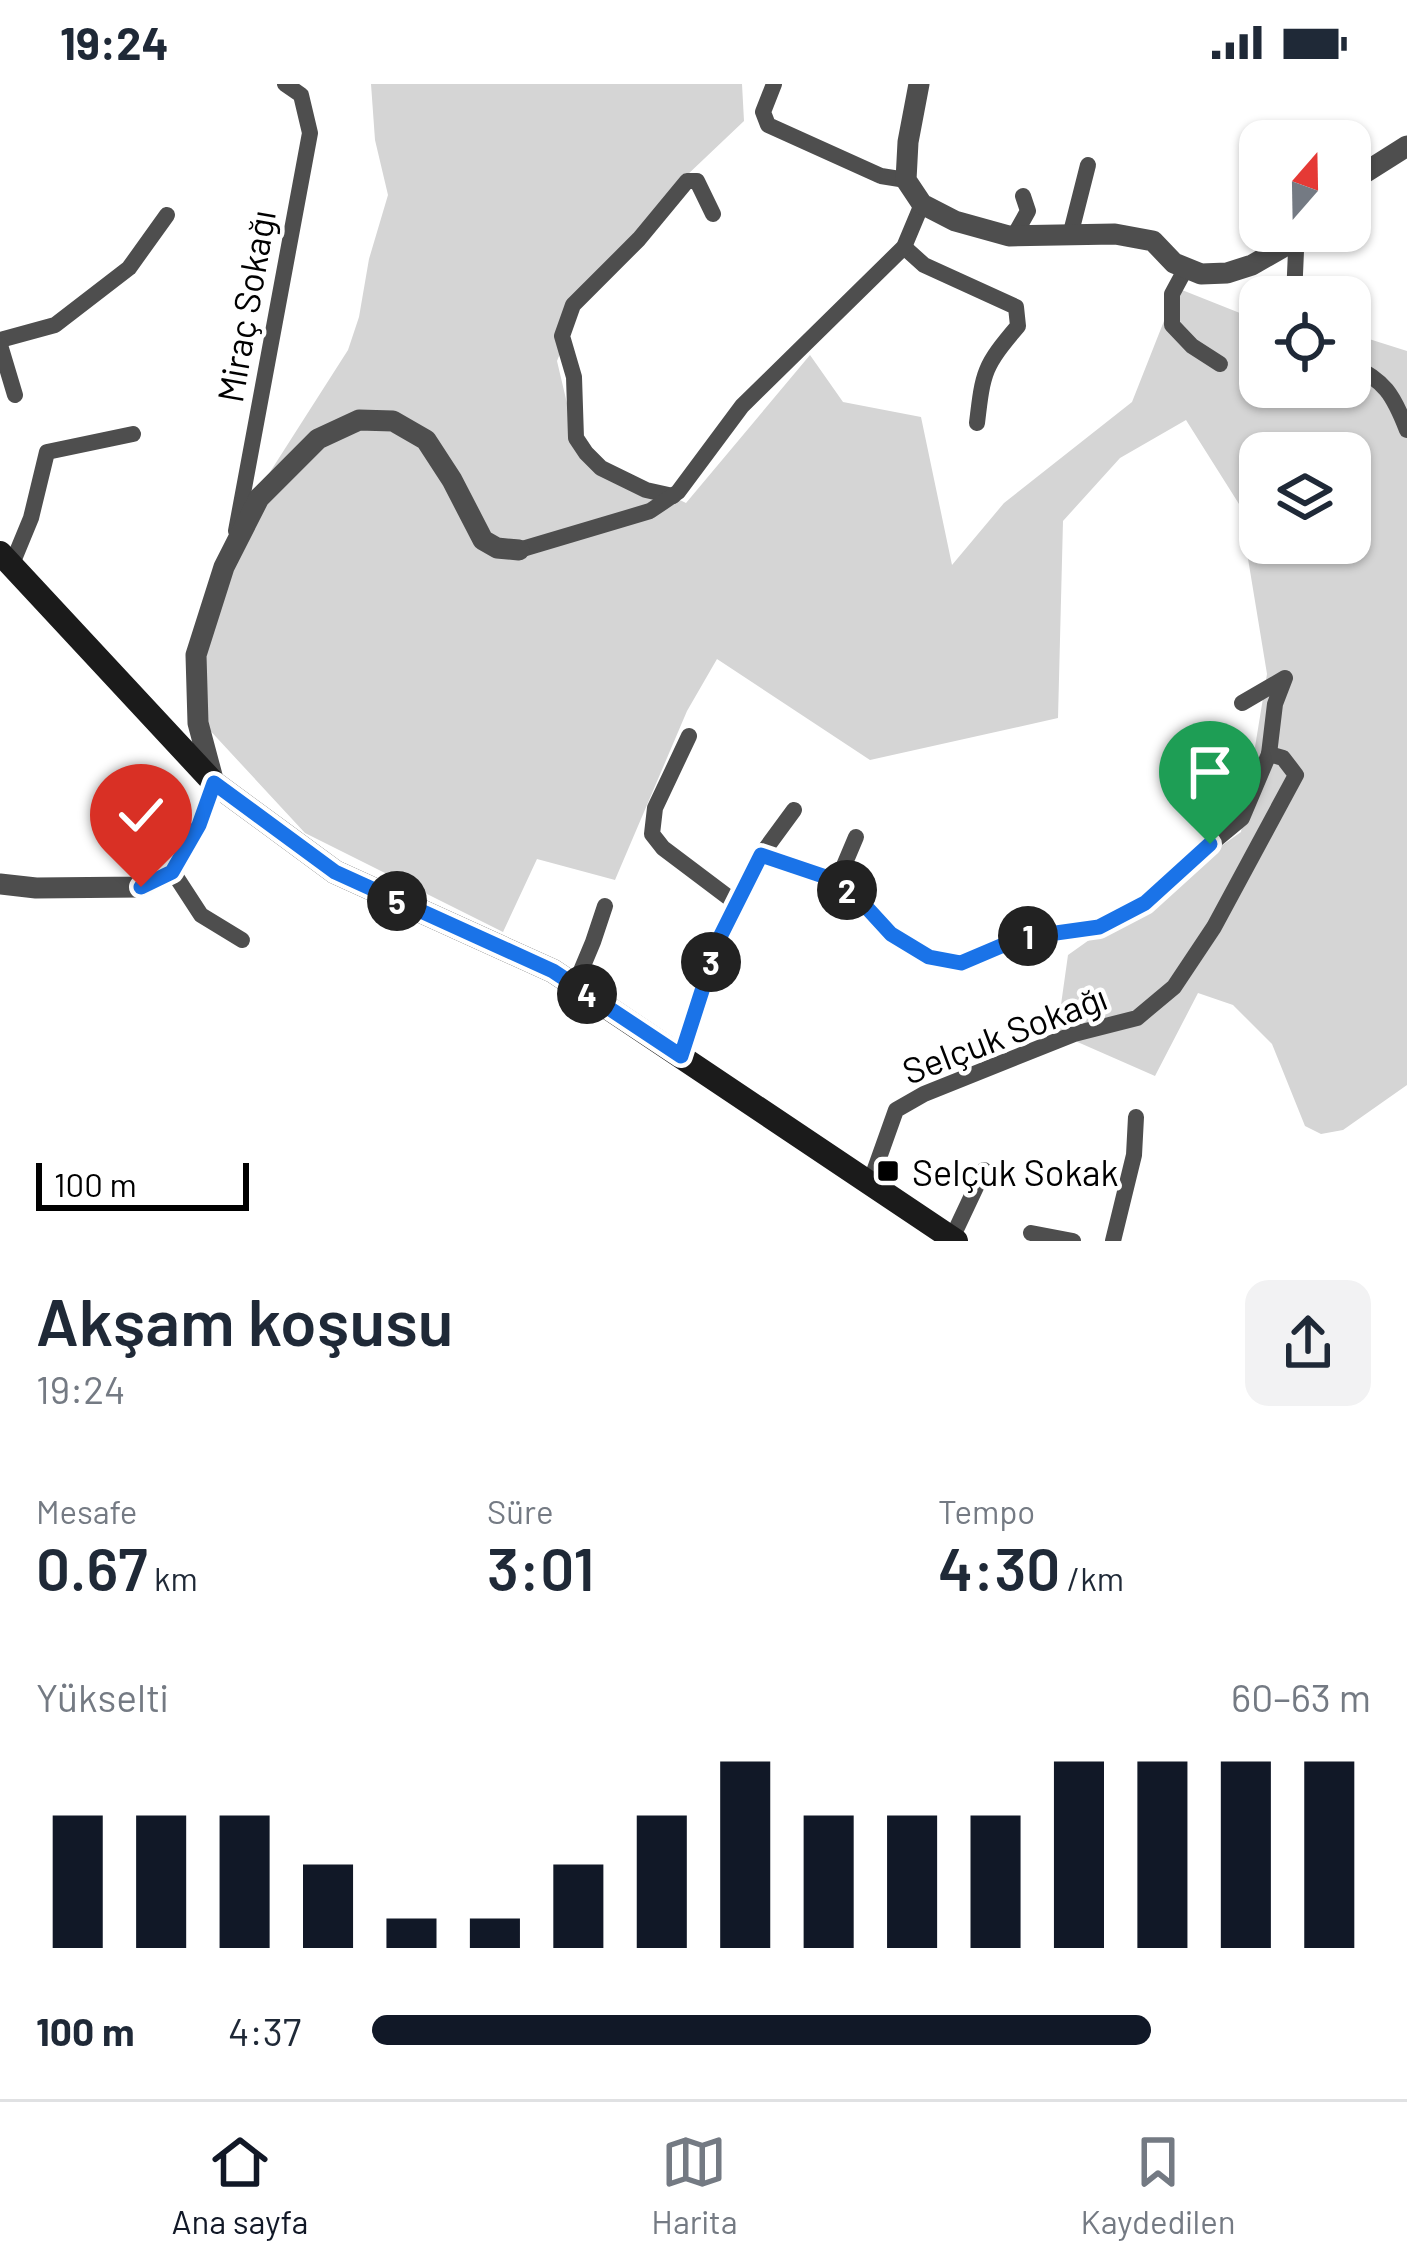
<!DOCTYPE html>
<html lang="tr">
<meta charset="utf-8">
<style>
body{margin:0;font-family:Barlow,sans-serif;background:#f2f2f3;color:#1f2937;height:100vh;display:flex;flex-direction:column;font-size:45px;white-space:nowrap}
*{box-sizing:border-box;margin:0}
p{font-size:39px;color:#747a83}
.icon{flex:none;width:66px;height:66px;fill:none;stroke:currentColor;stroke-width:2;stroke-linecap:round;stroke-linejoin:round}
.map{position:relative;height:1157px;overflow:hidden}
.details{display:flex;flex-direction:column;background:#fff;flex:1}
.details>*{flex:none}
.needle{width:78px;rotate:20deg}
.buttons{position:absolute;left:1239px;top:36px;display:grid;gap:24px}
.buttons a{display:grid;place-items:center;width:132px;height:132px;border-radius:24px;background:#fff;box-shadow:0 3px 9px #0004;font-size:60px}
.scale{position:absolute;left:36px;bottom:30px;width:213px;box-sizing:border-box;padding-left:12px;border:6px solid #000;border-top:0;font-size:33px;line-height:42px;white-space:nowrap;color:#000;-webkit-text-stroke:9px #fff;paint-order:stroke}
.pin{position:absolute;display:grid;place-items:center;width:102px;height:102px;color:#fff;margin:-123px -51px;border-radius:50% 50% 50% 0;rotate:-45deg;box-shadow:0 0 12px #0007}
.pin .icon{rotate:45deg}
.km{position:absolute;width:60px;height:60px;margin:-30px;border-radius:50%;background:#222;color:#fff;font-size:33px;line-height:60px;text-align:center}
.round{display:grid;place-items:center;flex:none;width:126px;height:126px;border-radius:24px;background:#f2f2f3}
.overview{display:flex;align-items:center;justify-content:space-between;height:204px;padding:0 36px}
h1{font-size:66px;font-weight:600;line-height:90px}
.stats{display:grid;grid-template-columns:repeat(3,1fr);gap:18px;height:204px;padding:12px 36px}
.stats div{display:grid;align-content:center}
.stats b{font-size:60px;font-weight:600}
.stats small{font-size:33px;font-weight:400}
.stats p{font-size:33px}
.chart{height:336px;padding:24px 36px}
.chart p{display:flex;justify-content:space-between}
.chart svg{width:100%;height:216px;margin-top:12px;stroke:#111827;stroke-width:6}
ul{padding:0 36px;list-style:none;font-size:39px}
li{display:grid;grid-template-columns:192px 144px 1fr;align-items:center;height:90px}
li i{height:30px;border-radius:15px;background:#111827}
.status{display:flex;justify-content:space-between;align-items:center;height:84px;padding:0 60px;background:#fff;direction:ltr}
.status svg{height:33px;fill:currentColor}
.menu{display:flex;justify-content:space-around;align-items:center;height:168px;border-top:3px solid #e0e1e3;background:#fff;font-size:33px;color:#747a83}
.menu a{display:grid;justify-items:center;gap:6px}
.menu .current{color:#111827}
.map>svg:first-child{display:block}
.green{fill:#d5d5d5;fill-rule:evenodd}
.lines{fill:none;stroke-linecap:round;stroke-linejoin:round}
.minor{stroke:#4e4e4e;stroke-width:16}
.tertiary{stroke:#4e4e4e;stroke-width:21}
.secondary{stroke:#1b1b1b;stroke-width:24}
.route-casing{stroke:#fff;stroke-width:24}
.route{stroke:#1a73e8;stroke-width:15}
.poi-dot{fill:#000;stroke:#fff;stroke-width:4.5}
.labels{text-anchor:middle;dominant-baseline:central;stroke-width:9;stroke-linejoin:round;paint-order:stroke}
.street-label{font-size:36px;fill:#000;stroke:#fff}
.poi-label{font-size:36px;fill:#000;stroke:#fff;text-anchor:start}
</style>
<div class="status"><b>19:24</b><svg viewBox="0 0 49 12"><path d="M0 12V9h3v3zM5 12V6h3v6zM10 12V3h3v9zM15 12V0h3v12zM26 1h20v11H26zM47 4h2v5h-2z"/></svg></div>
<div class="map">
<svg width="1407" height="1157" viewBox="0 0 1407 1157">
<rect width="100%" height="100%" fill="#fff"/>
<path class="green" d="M371,0H742L744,37L685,93L580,221L557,277L578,366L686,419L810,271L843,318L921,333L952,481L1004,419L1132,318L1177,204L1260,237V303H1350V249L1407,267V1001L1343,1046L1321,1050L1305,1042L1272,960L1233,921L1198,909L1155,992L1057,949L1068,871L1241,748L1267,590L1239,420L1186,336L1120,374L1063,437L1058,634L870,676L717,575L687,627L615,796L537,775L503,848L305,749L205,641L203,551L263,399L348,266L359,233L369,175L388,111L375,56ZM1260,369H1350V459H1260Z"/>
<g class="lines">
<g class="minor">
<path d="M774,0L763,28L768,41L881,92L906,96"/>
<path d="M1014,152L1028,127L1023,112"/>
<path d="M1070,152L1088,81"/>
<path d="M1292,158L1296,167L1294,213"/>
<path d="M904,163L924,181L1016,223L1018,242C984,282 983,287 977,339"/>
<path d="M1186,184L1172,210V241L1192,262L1220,280"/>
<path d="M0,256L55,241L129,184L167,131"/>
<path d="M0,261L15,311"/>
<path d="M1350,280C1385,297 1393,310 1407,346"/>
<path d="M673,412L646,406L601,384L586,369L576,354L574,293L562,252L573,221L639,155L687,97H697L713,130"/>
<path d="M236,447L310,49L301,11L285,0"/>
<path d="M519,466L650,427L678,408L742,322L904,163L922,120"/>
<path d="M12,480L31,434L47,368L133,350"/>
<path d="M1242,619L1285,594L1275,620L1269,670"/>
<path d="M689,652L655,724L652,750L663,764L736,819"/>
<path d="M761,771L832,795L858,814L891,849L929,873L961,879L1020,853L1098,843L1145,819L1178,787L1242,734L1269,670L1283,674L1296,691L1214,843L1174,903L1137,934L1074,950L924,1010L896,1026L870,1099"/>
<path d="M173,788L201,831L242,856"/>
<path d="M837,798L856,753"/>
<path d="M575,901L593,858L605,822"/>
<path d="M681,972L718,857L761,771L794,726"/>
<path d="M1031,1149L1073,1157"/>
<path d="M952,1154L984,1086"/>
<path d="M1113,1157L1134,1071L1136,1033"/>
</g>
<g class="tertiary">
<path d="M919,0L908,58L906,96L922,120L955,137L1009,152L1115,150L1153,157L1174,179L1201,190L1227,189L1252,181L1292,158L1302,147"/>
<path d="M1350,98L1407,62"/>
<path d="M0,800L36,804L141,803L173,788L199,741L214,699L198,639L196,571L224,483L259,414L318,355L359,336L393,337L426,356L452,396L483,456L497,464L519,466"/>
</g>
<path class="secondary" d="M0,469L214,699L335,788L553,887L956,1157"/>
</g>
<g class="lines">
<g class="route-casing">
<path id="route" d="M141,803L172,788L199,741L214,699L335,788L553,887L681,972L718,857L761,771L832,795L858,814L891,850L929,873L961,879L1020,854L1099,843L1145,819L1210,760"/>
</g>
<use href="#route" class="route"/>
</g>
<rect class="poi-dot" x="876" y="1075" width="24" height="24" rx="6"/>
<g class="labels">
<g class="street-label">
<text transform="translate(245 222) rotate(-80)">Miraç Sokağı</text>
<text transform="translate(1004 949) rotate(-21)">Selçuk Sokağı</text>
</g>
<g class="poi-label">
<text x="912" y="1087">Selçuk Sokak</text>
</g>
</g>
</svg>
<div class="buttons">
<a><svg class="needle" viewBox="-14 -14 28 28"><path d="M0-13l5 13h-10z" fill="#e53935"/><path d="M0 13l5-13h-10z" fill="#747a83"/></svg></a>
<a><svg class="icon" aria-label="locate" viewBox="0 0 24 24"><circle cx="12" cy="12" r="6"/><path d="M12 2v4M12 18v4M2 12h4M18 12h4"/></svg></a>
<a><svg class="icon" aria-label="layers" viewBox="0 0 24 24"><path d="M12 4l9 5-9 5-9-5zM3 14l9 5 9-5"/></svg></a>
</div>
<div class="scale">100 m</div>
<div class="pin" style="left:1210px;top:760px;background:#1e9e55"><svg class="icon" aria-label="arrive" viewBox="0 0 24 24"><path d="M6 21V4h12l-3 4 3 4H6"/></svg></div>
<div class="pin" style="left:141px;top:803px;background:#d93025"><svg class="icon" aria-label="check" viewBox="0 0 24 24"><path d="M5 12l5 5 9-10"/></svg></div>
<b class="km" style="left:1028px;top:852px">1</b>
<b class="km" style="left:847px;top:806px">2</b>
<b class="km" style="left:711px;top:878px">3</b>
<b class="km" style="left:587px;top:910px">4</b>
<b class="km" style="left:397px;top:817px">5</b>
</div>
<section class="details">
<div class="overview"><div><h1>Akşam koşusu</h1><p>19:24</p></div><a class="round"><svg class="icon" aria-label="share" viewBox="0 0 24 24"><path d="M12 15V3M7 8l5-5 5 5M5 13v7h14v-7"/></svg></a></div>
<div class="stats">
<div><p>Mesafe</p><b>0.67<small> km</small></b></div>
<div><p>Süre</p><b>3:01</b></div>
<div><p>Tempo</p><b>4:30<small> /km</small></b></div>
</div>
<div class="chart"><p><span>Yükselti</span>60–63 m</p>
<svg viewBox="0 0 160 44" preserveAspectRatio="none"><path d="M5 44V17M15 44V17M25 44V17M35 44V27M45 44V38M55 44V38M65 44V27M75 44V17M85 44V6M95 44V17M105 44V17M115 44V17M125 44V6M135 44V6M145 44V6M155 44V6"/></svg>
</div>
<ul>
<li><b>100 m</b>4:37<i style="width:78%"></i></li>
</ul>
</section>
<nav class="menu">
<a class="current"><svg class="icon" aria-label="home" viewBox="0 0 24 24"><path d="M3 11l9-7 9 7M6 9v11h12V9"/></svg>Ana sayfa</a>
<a><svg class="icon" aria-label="map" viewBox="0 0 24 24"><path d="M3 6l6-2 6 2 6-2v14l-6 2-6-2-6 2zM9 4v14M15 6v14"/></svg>Harita</a>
<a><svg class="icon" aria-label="saved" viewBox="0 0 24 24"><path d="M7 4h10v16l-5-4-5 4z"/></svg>Kaydedilen</a>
</nav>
